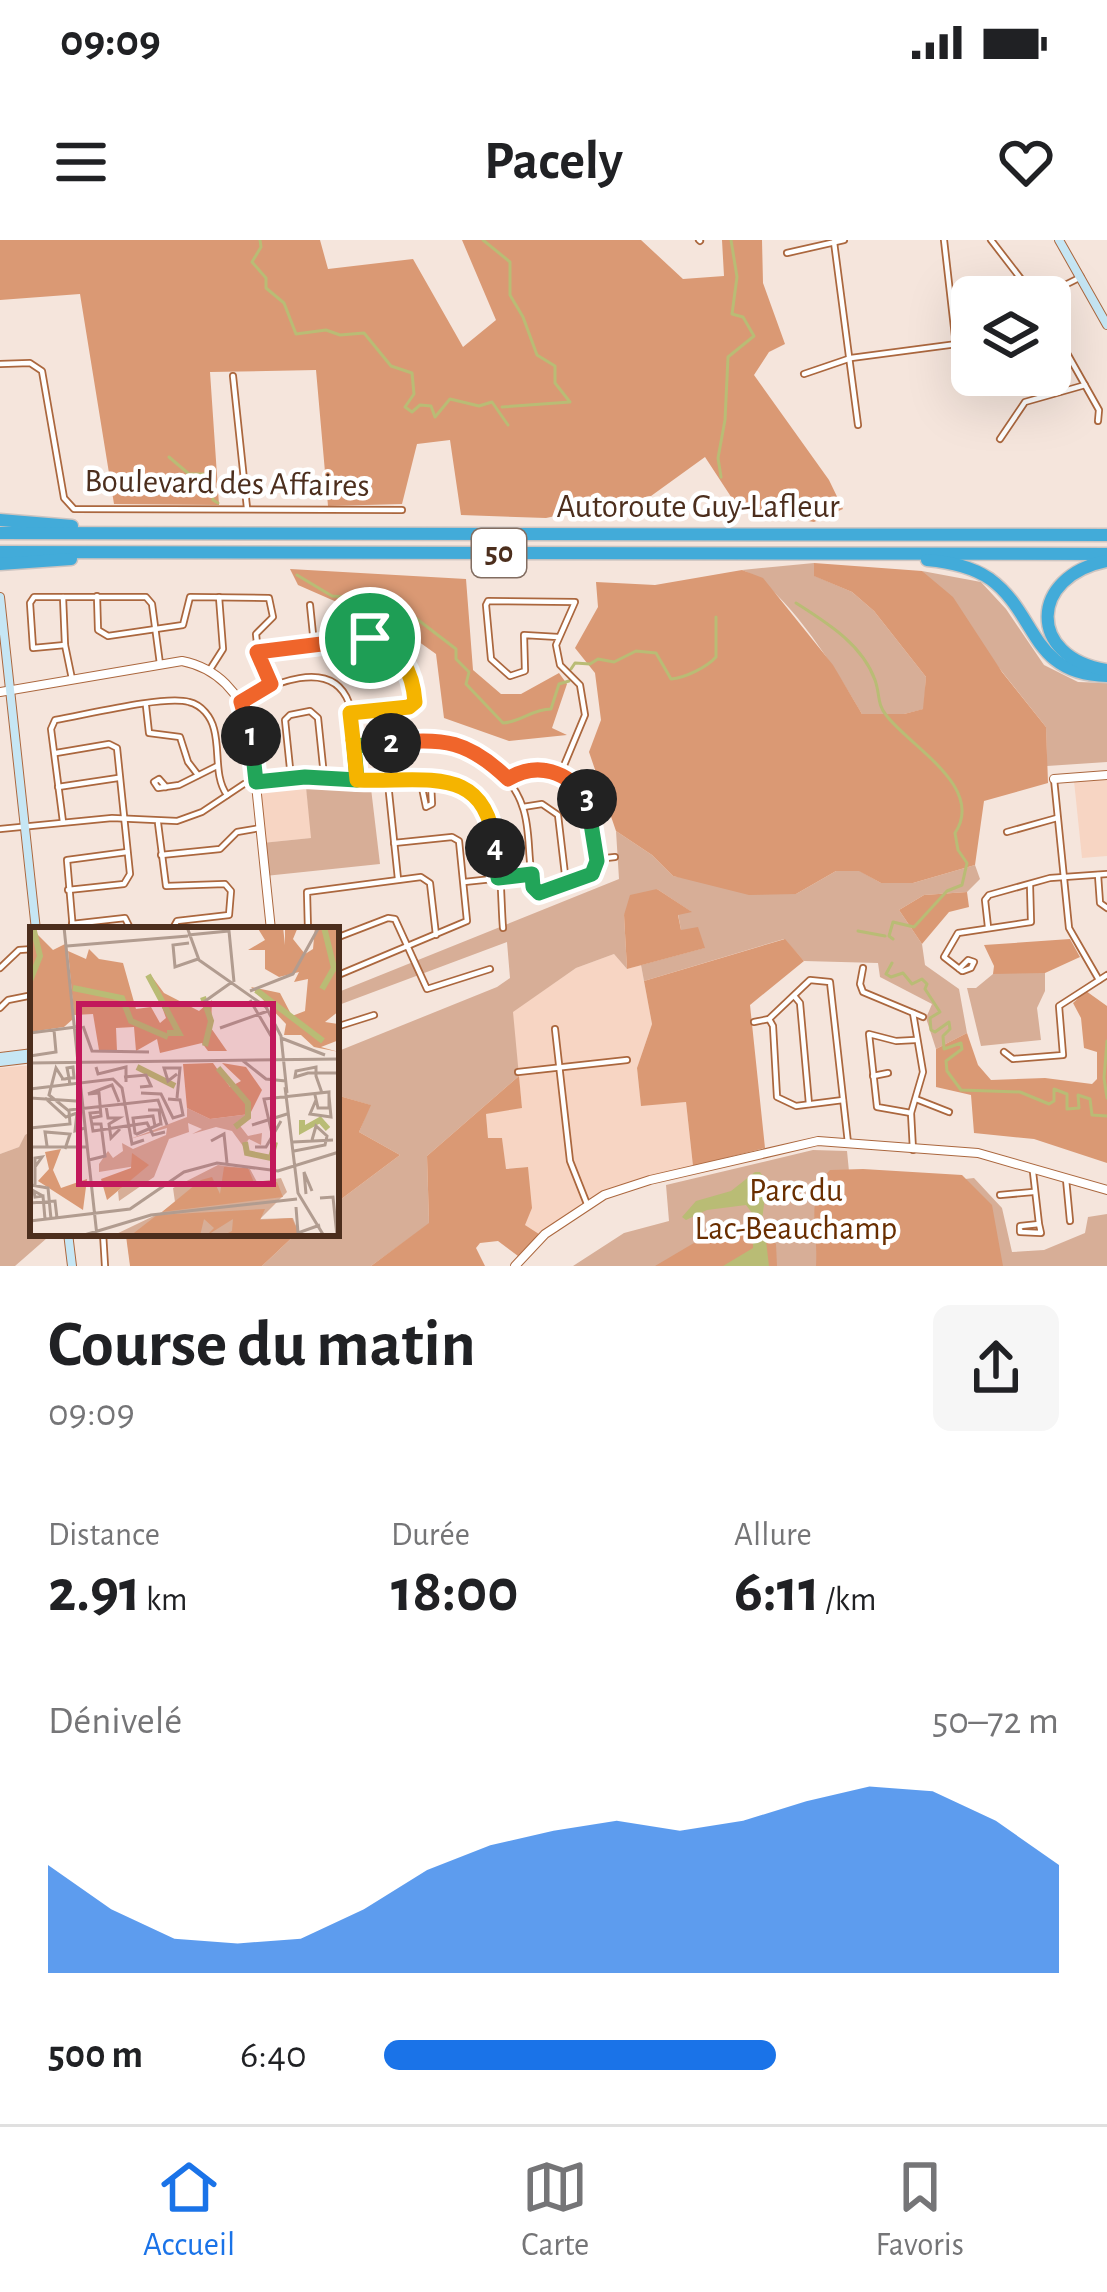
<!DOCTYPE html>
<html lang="fr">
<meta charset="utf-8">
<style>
body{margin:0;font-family:"Alegreya Sans",sans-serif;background:#f6f6f6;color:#202124;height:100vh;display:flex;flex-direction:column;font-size:45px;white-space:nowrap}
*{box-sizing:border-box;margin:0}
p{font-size:39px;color:#757577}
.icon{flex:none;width:66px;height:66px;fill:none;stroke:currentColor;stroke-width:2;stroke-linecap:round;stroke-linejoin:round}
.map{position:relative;height:1026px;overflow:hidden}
.sheet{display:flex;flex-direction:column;background:#fff;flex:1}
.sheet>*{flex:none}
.fabs{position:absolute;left:951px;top:36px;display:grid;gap:24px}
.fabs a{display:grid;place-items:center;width:120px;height:120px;border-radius:18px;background:#fff;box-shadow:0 12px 48px #0002;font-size:60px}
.pin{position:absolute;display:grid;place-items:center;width:102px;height:102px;color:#fff;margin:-51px;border:6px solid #fff;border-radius:50%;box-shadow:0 3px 12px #0007}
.km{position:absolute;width:60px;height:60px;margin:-30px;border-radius:50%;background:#222;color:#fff;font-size:33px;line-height:60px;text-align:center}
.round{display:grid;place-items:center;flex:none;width:126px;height:126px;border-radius:18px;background:#f6f6f6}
.summary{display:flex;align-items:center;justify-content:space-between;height:204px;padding:0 48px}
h1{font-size:66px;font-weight:700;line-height:90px}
.metrics{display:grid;grid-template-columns:repeat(3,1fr);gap:18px;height:204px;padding:12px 48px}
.metrics div{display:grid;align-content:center}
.metrics b{font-size:60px;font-weight:700}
.metrics small{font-size:33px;font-weight:400}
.metrics p{font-size:33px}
.chart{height:336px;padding:24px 48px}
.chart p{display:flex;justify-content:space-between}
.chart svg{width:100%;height:216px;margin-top:12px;fill:#1a73e8;opacity:.7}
ul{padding:0 48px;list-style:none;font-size:39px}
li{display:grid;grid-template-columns:192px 144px 1fr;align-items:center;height:90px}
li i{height:30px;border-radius:15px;background:#1a73e8}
.status{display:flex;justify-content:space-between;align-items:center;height:84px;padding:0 60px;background:#fff;direction:ltr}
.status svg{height:33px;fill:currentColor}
header{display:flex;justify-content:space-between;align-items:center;height:156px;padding:0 48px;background:#fff;font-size:54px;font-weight:700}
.dock{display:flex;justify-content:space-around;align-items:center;height:168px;border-top:3px solid #e0e0e0;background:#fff;font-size:33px;color:#757577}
.dock a{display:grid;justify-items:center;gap:6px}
.dock .current{color:#1a73e8}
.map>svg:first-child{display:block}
.built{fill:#f7d5c3}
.green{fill:#d7ae97}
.forest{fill:#da9974}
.water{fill:#b9bc75}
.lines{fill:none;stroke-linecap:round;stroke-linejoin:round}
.stream{stroke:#b9bc75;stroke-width:3}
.minor-casing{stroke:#ab673e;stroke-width:8}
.tertiary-casing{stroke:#ab673e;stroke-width:10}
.secondary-casing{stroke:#ab673e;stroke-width:10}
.motorway-casing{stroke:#cdc4c0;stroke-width:15}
.minor{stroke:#fff;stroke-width:4.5}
.tertiary{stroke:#fff;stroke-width:8}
.secondary{stroke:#c6e6f4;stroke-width:8}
.motorway{stroke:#42abd9;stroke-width:12}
.split-1-casing{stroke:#fff;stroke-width:24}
.split-2-casing{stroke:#fff;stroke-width:24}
.split-3-casing{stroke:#fff;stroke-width:24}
.split-4-casing{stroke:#fff;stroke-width:24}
.split-5-casing{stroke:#fff;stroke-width:24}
.split-6-casing{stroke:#fff;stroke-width:24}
.split-1{stroke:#f0652b;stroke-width:15}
.split-2{stroke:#22a559;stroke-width:15}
.split-3{stroke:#f0652b;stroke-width:15}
.split-4{stroke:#22a559;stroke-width:15}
.split-5{stroke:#f5b400;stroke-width:15}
.split-6{stroke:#f5b400;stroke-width:15}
.labels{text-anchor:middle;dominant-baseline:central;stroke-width:9;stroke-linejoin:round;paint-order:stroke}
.shield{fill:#fff;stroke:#826d61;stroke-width:3}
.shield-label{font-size:30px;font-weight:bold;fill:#4c2e1d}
.street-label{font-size:33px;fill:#4c2e1d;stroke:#fff}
.park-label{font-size:33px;fill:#692e00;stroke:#fff}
.inset-river{fill:none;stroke:#b9bc75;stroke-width:6}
.inset-road{fill:none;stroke:#b19c90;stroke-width:3}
.view{fill:#c2185b;fill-opacity:0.15;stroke:#c2185b;stroke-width:6}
.inset-edge{fill:none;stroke:#4c2e1d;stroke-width:6}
</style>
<div class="status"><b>09:09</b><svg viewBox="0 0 49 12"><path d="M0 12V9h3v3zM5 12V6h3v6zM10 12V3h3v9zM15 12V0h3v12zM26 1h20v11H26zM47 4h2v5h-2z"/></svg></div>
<header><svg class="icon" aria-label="menu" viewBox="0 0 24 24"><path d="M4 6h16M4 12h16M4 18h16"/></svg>Pacely<svg class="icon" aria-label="heart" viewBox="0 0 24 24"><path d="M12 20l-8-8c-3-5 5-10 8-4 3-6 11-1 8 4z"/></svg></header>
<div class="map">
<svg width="1107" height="1026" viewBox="0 0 1107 1026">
<rect width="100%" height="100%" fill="#f5e5dc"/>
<g class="built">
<path d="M305,537L312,598L262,603L256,542Z"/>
<path d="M1107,539V616L1082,618L1074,541Z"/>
<path d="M614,714L627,729L641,725L652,784L637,828L641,865L686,862L693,926L639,939L590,958L539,994L525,985L527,927L505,929L502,898L488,899L486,874L522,867L512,772L576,728Z"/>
<path d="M33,825V890L25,895L19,907L0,914V828Z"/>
</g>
<g class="green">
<path d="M814,323L815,336L852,352L874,371L926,437L924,469L904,474H862C838,433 785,346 742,330Z"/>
<path d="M922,331L981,342L1006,369L1044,425L1078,442L1107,443V522L1047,526L1046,487Z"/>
<path d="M305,537L370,540L380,624L265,636L262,603L311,598Z"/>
<path d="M616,591L652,615L673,636L774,653L796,654L836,631H860L881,643H913L975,625L980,639L967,652L924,655L899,670L922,704L925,725L959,749L967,793L936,809L926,778L932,764L880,737L878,723L804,721L784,699L644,741L641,725L704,708L681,690L678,674L690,671L657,649L624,675L627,729L614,714L576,728L513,772L519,836L427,916L429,984L371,1026H262L297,993H336V963L400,915L359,892L370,865L336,855V812L497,747L510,738L507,702L336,766V753L619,639Z"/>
<path d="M1013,730L1045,733V751L1037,768L1041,800L981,806L967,748H976L993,734Z"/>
<path d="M33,890V993H67V996L47,998L15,1026H0V914L19,907L25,895Z"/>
<path d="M813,910L847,911L851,952L974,938L1002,968L1012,1012L1044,1010L1085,993L1088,977L1107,974V1026H573L624,993L669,981L666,945Z"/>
</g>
<g class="forest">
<path d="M0,0H320L328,29L413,19L463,107L496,80L462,0H641L683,39L724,36L722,0H762L763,43L785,104L769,112L754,135L829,240L843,269L814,282L739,269L705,217L651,256L546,278L461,275L450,200L417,204L402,264L328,266L316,130L210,132L219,265L114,264L80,54L0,60Z"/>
<path d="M814,323L922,331L953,357L1002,432L1046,487L1048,543L984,561L975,625L913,643H881L859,631H836L796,654L749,655L673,636L652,615L616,591L589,512L601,480L595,433L575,408L598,367L596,342L655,345L742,330L763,338L833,425L862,474H904L923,469L926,437L874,371L852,352L814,336Z"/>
<path d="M290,329L466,339L473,430L501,454H521L559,433L567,444L552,488L567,495L509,501L444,478L436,414L408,394L365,389L364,374L298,345Z"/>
<path d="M657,649L692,672L678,675L681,690L698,687L705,708L627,729L624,675L630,655Z"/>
<path d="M967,652L969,667L949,672L922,704L899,670L924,655Z"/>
<path d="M785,699L804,721L750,765L765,908L693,926L686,862L641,866L637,828L652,784L644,741Z"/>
<path d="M1070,699L1080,717L1045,733L993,734L994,726L984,705Z"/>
<path d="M1086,751L1107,766V923L1034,899L974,893L971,855L936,847V809L967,793L978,825L991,840L1045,838L1092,844L1097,839V812L1084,808L1081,778L1073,763Z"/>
<path d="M519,836L522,868L486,874L488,898H502L506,929L528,927L532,968L525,985L539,994L518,1016L498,1001L480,1003L476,1008L485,1026H371L429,983L427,916Z"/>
<path d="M336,855L371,865L359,892L400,915L336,963Z"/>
<path d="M863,929L962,935L992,965L1003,1026H816C819,993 804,955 830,930Z"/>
<path d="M759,983L776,1004L777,1026H655L699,1000Z"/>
<path d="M132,993H297L262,1026H130L126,996Z"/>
</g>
<path class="water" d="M755,932H760L767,942L761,987L765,992L769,1026H723L753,1008L752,973L746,965L707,970L686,980L682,977L696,961L731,951Z"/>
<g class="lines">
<g class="stream">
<path d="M260,0L261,7L252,22L266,38V48L284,63L296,94L326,90L340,95L364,93L391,126L412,133L414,154L405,167L412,172L420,165L431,166L435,177L450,159L479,166L492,162L508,185"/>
<path d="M483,0L510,22V55L523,77L537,115L555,126V143L570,162L502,167"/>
<path d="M169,217L189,234H205L211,241L213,260L218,263"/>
<path d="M721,237L718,218L725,180L728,117L754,96L743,77L732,74L737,37L731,0"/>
<path d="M297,335L332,356L345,357L352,365L363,364L391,376H413L456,409V419L469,432L466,444L503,483C521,482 532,469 551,469L559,444L569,441"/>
<path d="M796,363C827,383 862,404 875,440C880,454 877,464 886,475C908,505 986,547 955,593L958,610L967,623L962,645L947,651L914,687L893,682L889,696L893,699"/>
<path d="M571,429L575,423L590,424L598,419L614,422L636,411L656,413L671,439C685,438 707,427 716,417V377"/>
<path d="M858,691L885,696"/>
<path d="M892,723L886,734L891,737L903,733L912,744L922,739L927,744L925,749L940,772L930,778L931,790L935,792L949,782L950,789L943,796L944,809L961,803L962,809L946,821L947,831L961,850L1020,852L1049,864L1054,861V849L1067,854V869L1079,868L1078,855L1090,859L1092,875L1107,876"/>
<path d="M1107,801L1104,838L1107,858"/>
</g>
<g class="minor-casing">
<g id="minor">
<path d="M699,0L700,1"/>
<path d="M944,0L956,105"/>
<path d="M991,0L1035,57"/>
<path d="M834,2L858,185"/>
<path d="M787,13L844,0"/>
<path d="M1041,57L1081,37"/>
<path d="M1050,83L1099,170L1098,181"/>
<path d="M0,124L30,123L42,131L64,258L74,269L402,270"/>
<path d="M804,134L851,118L972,102"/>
<path d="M233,136L247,268"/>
<path d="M1000,199L1025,162L1085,145"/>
<path d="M97,356L98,390L108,396L183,385L190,357L269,358L273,377L256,394L259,423L271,444"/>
<path d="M63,357L65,405L72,439"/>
<path d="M310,365L314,404"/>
<path d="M558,397L524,395L525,431L510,436L491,419L486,365L488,361L575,362L556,405L560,425L580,445L585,475L560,535"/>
<path d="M350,399L352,415L375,438L409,431"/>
<path d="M65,405L33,408L30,363L34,357H146L152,364L160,424"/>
<path d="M258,412C289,408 341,393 372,398C401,402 416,438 414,464L350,473"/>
<path d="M209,431L223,409L219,357"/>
<path d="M241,462C270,444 332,416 349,463C357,485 355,517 357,540"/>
<path d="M146,466L149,493L180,497L188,522L198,535"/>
<path d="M354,506C381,504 412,496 439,499C473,503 513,535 523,568C532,594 526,625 536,651L546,652L594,632C609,582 570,500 508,539"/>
<path d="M56,513L109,504L117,508L130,634L124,644L68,650"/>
<path d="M291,538L285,480L290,475L310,471L318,478L324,536"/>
<path d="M1054,539L1069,688L1099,740"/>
<path d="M388,543L398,639"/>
<path d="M421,543L426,567L432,564L431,543"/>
<path d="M58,547L118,538"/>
<path d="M166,547L159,539L154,542L158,548L179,545L217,526"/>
<path d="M523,567L542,564L558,575L566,643"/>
<path d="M63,582L51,489L55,480C85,475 164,455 189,462C202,465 211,477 214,489C220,511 214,537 227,555"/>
<path d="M158,583L166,646L225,644L231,651L229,675L177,681L172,690"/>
<path d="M0,589L112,578L177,581L202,572L244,544L291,538L454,544C506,560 499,642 503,688"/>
<path d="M1007,592L1057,578"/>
<path d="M161,615L220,609L237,592L260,588"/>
<path d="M597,619L615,617"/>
<path d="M1098,635L1100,663L1107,668"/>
<path d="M464,642L530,635"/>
<path d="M72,684L125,678L131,690"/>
<path d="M988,687L985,660L989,655L1050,638L1107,634"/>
<path d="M73,690L67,620L127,612"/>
<path d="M308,690L307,652L421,637L430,643L436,695"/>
<path d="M336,698L388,678L395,679L427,749L490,729"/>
<path d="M0,728L19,710L33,709"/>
<path d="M863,728L860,744L863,752L923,777"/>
<path d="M959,729L968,720L974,722L971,728L963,731H962L944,717L958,693L1031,682L1030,645"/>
<path d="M336,736L467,681L459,601L452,597L394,603"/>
<path d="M795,757L800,763L809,864"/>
<path d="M0,768L8,760L33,755"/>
<path d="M769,779L773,786L777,857L796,866L843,860"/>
<path d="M754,782L769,779L810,740L830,742L848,903"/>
<path d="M336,787L374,775"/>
<path d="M555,789L570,921L587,964"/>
<path d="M1004,812L1013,819L1063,815L1059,766L1107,735"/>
<path d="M518,832L627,820"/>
<path d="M873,836L888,833"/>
<path d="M916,859L949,872"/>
<path d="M911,873L877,867L869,794L896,801L915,800"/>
<path d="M913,910L911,873L923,832L913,773"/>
<path d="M1033,932L1039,984L1020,986V992L1041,993L1039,984"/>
<path d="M1066,939L1070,981"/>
<path d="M1000,955L1033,952"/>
<path d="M103,993L105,1026"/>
</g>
</g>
<g class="tertiary-casing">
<g id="tertiary">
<path d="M0,452L182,421C217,428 241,453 250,487L271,690"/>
<path d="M1054,539L1107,535"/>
<path d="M515,1026L545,994L604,955L650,940L818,901L978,913L1107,950"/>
</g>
</g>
<g class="secondary-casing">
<g id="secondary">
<path d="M1059,0L1107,85"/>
<path d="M0,357L36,690"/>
<path d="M0,817L33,813"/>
<path d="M0,822L33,818"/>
<path d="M68,993L72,1026"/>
</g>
</g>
<g class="motorway-casing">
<g id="motorway">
<path d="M0,280L72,286"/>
<path d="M0,293L1107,295"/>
<path d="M0,312L1107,314"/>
<path d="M927,320C949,322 971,326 990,339C1038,374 1030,435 1107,436"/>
<path d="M0,324L71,319"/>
<path d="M1106,430C1027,417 1029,336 1107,321"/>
</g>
</g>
<use href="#minor" class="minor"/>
<use href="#tertiary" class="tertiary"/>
<use href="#secondary" class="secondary"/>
<use href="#motorway" class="motorway"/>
</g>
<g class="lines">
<g class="split-1-casing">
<path id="split-1" d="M251,496L241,462L271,444L257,412L370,398"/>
</g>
<g class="split-2-casing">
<path id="split-2" d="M251,496L256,542L305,537L357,540L354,506L391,503"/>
</g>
<g class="split-3-casing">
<path id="split-3" d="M391,503C443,497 469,501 508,539C537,521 568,531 587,559"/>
</g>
<g class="split-4-casing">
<path id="split-4" d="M495,608L498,638L532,634L533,647L539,653L592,634L597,621L587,559"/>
</g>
<g class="split-5-casing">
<path id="split-5" d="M353,500L357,540C426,543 486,522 495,608"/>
</g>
<g class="split-6-casing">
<path id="split-6" d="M353,500L350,473L409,467L415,462C413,433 400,406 370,398"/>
</g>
<use href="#split-1" class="split-1"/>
<use href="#split-2" class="split-2"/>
<use href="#split-3" class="split-3"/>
<use href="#split-4" class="split-4"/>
<use href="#split-5" class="split-5"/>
<use href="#split-6" class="split-6"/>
</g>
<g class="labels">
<rect class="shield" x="472" y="289" width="54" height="48" rx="9"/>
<g class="shield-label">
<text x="499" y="313">50</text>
</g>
<g class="street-label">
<text transform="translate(227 244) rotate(1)">Boulevard des Affaires</text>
<text x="698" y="267">Autoroute Guy-Lafleur</text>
</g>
<g class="park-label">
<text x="796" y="951">Parc du<tspan x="796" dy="38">Lac-Beauchamp</tspan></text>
</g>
</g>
<g transform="translate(30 687)">
<rect width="309" height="309" fill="#f5e5dc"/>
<path d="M157,181L180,192L220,187L207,195L218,209L232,206L231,218L219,212L213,219L202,204L186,200L162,207L172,202L158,196L159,205L139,212L124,250L89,274L88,264L118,237L69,245V237L78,224L83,231L93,224L92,216L103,222L136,208L137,201L100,212L157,190ZM188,238L220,242L227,255L251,251L257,265L230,292L263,291L270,309H82L132,285L145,275L143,261Z" fill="#d7ae97"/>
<path d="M0,0L23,23L35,17L43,92L34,100L0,105ZM227,0H253L255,18V0H268L263,12L275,27L283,22L285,0H309V84L295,95L308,97L309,113L291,120L309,125L284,120L271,108H254L256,97L221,60L250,66L262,89L275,84L278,52L264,55L269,45L249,50L235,42V23H218L235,13ZM59,22L69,32L93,36L106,82L121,80L130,96L136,91L120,47L134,66L169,84L182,73L181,101L197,124H178L172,116L130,126L127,112L106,124L104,100L86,101L87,124L69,123L63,87L44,88L38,24L56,32ZM183,136L200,160L211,154L192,136L216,140L232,163L220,187L180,192L157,181L153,137ZM31,222L23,243L31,261L57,252L53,283L8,254L19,242L15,225ZM102,226L119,238L77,273L71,252L101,241ZM194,240L218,241L225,258L247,255L253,270L132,285L171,253L182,250L190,267ZM235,282L230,293L262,291L270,309H192L202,304L203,292L176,309L184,301L174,292L170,309H100L127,288Z" fill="#da9974"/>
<path class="inset-river" d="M118,48L149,106H137M0,54L10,29L3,0M43,61L92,71L101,94L138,110M292,62L304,41L294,0M226,63L293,114M173,70L181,94L175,119M107,140L145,159M188,141L218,176V190L205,200M272,193V203L290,193L298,202M215,215L217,226L241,231L245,215"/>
<path class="inset-road" d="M34,0L47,126M157,0L169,33L236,80L251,109L257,166M158,8L199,4L204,55M159,16L143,18L145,40L168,32M37,19L158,9M220,64L263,47L289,0M220,73L241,109M171,77L202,55M53,99L62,124L119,125M190,101L238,84M0,106L46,100M251,111L295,128M47,126L67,309M0,129L26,125L24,103M212,133L236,152L256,154M0,136L309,132M66,140L68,147L96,140V155M147,147L138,154L134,141H150L147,171M94,150L116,148L121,159L110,160M31,152H35L39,151H44V150L43,140L37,141L39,151L40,158M255,160L268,266L294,309M0,162L83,152L92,161L102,217L114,213M111,166L131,167L143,191L153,188L150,173L138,172M292,166L286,149V140L266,144L265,150L278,146H309M58,167L82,158L89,175M58,167L69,166L71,189L61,191M0,171L46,174M15,171L36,190L47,186L45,204L55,201M286,173L280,187L301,190L299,169M76,179L78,191H89L79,197L81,211L90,202M39,183L128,173L137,198M118,183H129L131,197H130L107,207L105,206L103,191L123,189L125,199M71,185L60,186L63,204L117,196L123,208L135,205M222,198L257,187M0,201L40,197L39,184L19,168L26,141L33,152M242,207L234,172L299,165V181H288L285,168M181,214L194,207L197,236M263,215L303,213M17,219L15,205L40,207L35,222M0,220H57M225,220H236L251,194M264,224L295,218L297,209L286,199L282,213M59,233L75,229L71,197H61M1,258L18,261L21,292M5,258V231L12,230L5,240M276,267L274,245L282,264M13,269L4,264L5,270L13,269L15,292M290,271L303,270L307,309M0,276L25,274L27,291M266,280L268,306L290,298M0,294L100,282L154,245L187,236L248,244L309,225M51,309L121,288L267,272"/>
<path class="view" d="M49,77H243V257H49Z"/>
<rect width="309" height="309" class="inset-edge"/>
</g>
</svg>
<div class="fabs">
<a><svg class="icon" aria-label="layers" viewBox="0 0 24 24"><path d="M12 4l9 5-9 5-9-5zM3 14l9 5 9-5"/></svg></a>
</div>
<div class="pin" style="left:370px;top:398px;background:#1e9e55"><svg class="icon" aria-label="arrive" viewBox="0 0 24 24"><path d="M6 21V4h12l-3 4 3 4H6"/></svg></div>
<b class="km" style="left:251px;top:496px">1</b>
<b class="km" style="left:391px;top:503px">2</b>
<b class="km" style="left:587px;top:559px">3</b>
<b class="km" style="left:495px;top:608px">4</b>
</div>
<section class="sheet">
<div class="summary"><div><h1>Course du matin</h1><p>09:09</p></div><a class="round"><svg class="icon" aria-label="share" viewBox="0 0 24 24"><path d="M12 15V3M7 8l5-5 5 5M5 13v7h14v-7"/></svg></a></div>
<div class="metrics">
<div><p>Distance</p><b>2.91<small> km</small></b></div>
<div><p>Durée</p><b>18:00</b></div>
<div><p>Allure</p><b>6:11<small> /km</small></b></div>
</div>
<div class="chart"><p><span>Dénivelé</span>50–72 m</p>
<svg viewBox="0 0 160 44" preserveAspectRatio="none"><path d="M0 44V22L10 31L20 37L30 38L40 37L50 31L60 23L70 18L80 15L90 13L100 15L110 13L120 9L130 6L140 7L150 13L160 22V44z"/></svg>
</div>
<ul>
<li><b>500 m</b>6:40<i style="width:58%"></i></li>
</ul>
</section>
<nav class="dock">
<a class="current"><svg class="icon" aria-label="home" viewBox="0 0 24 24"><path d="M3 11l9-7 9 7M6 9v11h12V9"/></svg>Accueil</a>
<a><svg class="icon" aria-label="map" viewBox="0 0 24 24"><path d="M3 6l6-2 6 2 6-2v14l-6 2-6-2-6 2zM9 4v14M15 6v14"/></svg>Carte</a>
<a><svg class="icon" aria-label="saved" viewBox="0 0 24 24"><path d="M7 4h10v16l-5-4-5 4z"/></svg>Favoris</a>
</nav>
